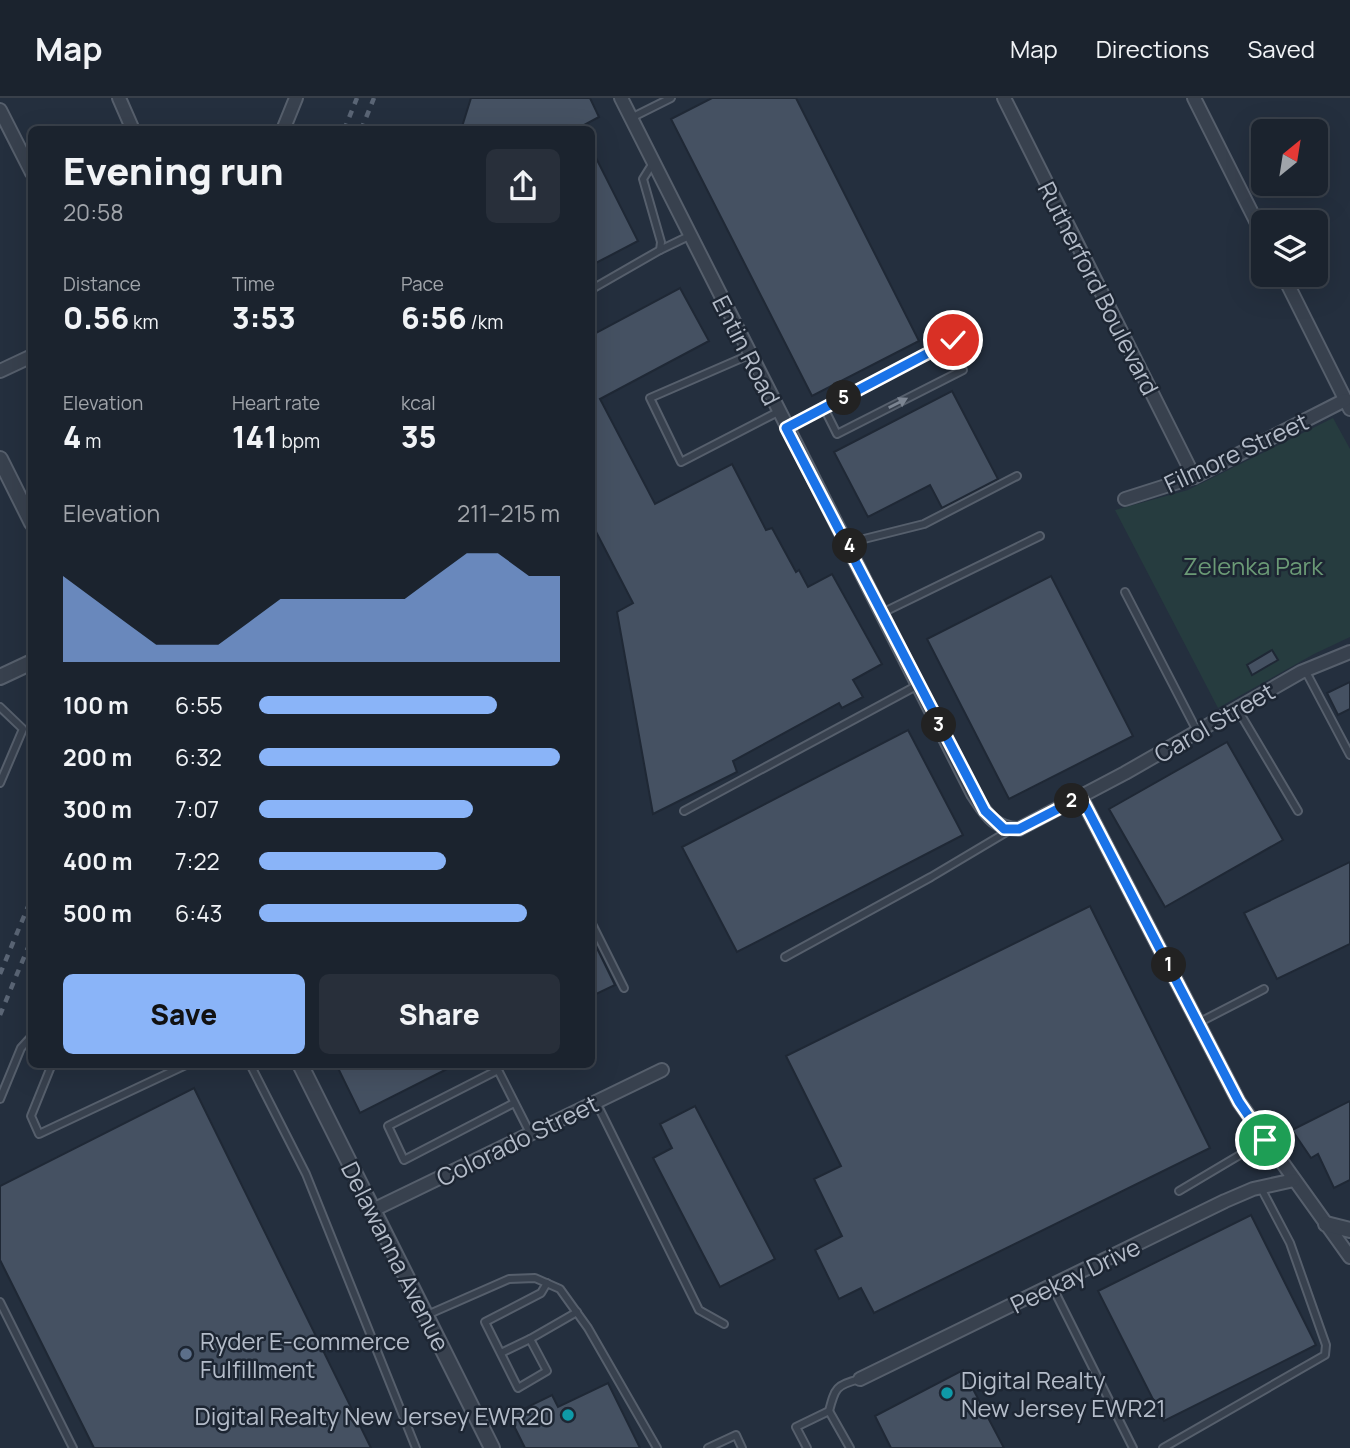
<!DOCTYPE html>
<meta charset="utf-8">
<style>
body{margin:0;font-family:Manrope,sans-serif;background:#282f3a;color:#f1f3f6;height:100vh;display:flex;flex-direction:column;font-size:26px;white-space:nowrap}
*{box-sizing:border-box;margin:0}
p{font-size:23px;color:#a0a4aa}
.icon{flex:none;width:38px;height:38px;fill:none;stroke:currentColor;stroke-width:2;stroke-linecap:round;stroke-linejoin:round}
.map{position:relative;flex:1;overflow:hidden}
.side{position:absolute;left:28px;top:28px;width:567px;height:942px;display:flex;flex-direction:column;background:#1b232e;border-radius:10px;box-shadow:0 7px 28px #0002,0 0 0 2px #39404a}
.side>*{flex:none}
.needle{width:46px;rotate:30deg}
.controls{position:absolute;left:1251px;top:21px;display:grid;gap:14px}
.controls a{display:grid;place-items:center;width:77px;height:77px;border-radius:10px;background:#1b232e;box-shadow:0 7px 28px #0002,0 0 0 2px #39404a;font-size:35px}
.pin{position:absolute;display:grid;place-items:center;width:60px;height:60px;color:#fff;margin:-30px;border:4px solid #fff;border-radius:50%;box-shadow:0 2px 7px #0007}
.km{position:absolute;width:35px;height:35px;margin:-18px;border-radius:50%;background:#222;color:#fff;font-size:19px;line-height:35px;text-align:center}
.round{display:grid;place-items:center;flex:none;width:74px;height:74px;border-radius:10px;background:#282f3a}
.summary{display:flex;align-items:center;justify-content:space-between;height:119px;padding:0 35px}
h1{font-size:38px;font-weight:800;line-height:52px}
.figures{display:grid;grid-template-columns:repeat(3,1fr);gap:10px;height:119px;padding:7px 35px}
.figures div{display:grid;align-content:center}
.figures b{font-size:30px;font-weight:800}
.figures small{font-size:19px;font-weight:400}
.figures p{font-size:19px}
.chart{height:196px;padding:14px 35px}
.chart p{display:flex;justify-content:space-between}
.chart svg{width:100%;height:126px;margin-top:7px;fill:#8ab4f8;opacity:.7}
.action{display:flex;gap:14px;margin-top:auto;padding:14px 35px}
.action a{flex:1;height:80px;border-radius:10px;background:#8ab4f8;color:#111;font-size:28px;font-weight:800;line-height:80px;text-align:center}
.action a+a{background:#282f3a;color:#f1f3f6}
ul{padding:0 35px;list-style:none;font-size:23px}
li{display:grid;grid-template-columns:112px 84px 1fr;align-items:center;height:52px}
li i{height:18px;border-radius:9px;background:#8ab4f8}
header{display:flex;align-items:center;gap:42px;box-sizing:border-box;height:98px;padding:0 35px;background:#1b232e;border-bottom:2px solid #39404a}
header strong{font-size:33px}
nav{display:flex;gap:38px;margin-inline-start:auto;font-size:24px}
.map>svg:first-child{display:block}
.green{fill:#263c3f}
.building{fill:#455162;stroke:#1f2835;stroke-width:2}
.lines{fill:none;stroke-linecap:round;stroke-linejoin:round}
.service-casing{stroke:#565f6c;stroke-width:10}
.minor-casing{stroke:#565f6c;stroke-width:16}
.tertiary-casing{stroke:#565f6c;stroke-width:18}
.service{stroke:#38414e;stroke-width:6}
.minor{stroke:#38414e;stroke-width:12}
.tertiary{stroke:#38414e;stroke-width:14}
.rail{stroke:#5a6575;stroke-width:4.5;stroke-dasharray:7 7;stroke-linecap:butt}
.oneway{fill:#7c8592}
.route-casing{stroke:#fff;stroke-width:14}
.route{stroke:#1a73e8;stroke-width:9}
.service-dot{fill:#5c6f8a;stroke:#1d2633;stroke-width:2.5}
.culture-dot{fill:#0f9aa8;stroke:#1d2633;stroke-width:2.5}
.labels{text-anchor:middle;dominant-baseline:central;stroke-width:5;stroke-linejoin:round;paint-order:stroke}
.street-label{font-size:24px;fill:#b4bcc9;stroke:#1d2633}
.park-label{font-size:24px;fill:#6b9a76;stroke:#1d2633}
.poi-label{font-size:24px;fill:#b4bcc9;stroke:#1d2633;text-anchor:start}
</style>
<header>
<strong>Map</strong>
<nav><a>Map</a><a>Directions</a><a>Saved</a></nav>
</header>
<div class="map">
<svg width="1350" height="1350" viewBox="0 0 1350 1350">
<rect width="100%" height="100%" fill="#242f3e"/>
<path class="green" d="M1333,320L1350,351V539L1314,556L1218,610L1115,412L1188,392Z"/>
<g class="building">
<path d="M471,0H590L599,19L575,32H461Z"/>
<path d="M712,0H796L919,243L812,298L671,21Z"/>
<path d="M592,52L638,143L592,167Z"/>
<path d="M680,190L709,243L600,301L655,406L732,366L766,432L772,430L796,474L799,472L808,489L832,476L882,566L853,582L863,599L842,610L839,605L733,663L737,674L653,716L617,514L633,505L592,426V237Z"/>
<path d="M952,293L998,381L942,410L930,387L868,419L834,354Z"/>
<path d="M1051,478L1133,638L1009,701L927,541Z"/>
<path d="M1272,552L1278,562L1252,577L1247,567Z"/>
<path d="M1350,584V611L1338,617L1327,595Z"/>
<path d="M908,632L963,737L737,854L682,749Z"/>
<path d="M1227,644L1283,742L1165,809L1109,711Z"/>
<path d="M1350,764V846L1277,881L1244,815Z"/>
<path d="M1090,808L1210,1050L874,1215L861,1190L839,1201L815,1152L842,1138L814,1081L841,1068L786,958Z"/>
<path d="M592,840L615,887L592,898Z"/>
<path d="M336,966H457L360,1015Z"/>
<path d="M194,990L371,1350H94L0,1162V1088Z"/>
<path d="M1350,1003V1082L1334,1090L1318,1056L1311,1060L1292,1032Z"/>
<path d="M695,1008L775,1161L720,1189L653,1060L672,1050L660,1026Z"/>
<path d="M1251,1117L1316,1247L1164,1323L1098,1193Z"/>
<path d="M963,1272L1004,1350H891L875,1318Z"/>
<path d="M608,1285L640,1350H525L509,1318L552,1297L558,1309Z"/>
</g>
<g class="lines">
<g class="service-casing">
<g id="service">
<path d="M631,20L671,0"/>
<path d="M660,152L689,138"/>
<path d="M592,191L660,152L661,144L643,81L653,65"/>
<path d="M749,257L650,300L681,364L778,314"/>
<path d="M824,310L837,336L963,272"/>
<path d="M787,329L953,242"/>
<path d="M848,445L924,426L1017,378"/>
<path d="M1125,494L1197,633"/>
<path d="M882,515L1040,438"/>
<path d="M1305,572L1350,657"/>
<path d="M0,609L23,631L0,685"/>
<path d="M1238,612L1298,713"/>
<path d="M684,713L918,587"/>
<path d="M592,826L624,890"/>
<path d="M785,859L931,779L1010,732"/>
<path d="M1198,925L1264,891"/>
<path d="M52,966L31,1018L39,1036L188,966"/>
<path d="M250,966L306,1076L416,1350"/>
<path d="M0,1001L21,950L32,938"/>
<path d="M596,1004L699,1212L724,1226"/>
<path d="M514,1005L404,1062L388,1028L498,972L530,1035"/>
<path d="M1179,1093L1265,1042"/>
<path d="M547,1185L541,1195L485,1224L518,1290L547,1273L530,1241L577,1214"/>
<path d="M1052,1188L1133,1350"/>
<path d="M0,1204L73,1350"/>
<path d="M427,1217L509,1181L535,1180L560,1191L588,1230L657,1350"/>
<path d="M501,1255L530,1241"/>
<path d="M829,1313C835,1290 836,1287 860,1281"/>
<path d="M708,1350L736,1337L742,1350"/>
<path d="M807,1350L796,1329L829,1313L850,1350"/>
<path d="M1163,1350L1325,1257L1326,1247L1290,1145L1261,1090"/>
</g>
</g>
<g class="minor-casing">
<g id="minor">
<path d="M119,0L133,32"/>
<path d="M621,0L973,696C986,715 994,731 1019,731L1125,675L1301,574L1350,554"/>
<path d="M1004,0L1194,379"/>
<path d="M1194,0L1264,139"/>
<path d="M0,12L32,75"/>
<path d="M283,32L296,0"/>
<path d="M1283,177L1350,311"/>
<path d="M0,273L32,258"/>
<path d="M1125,401L1194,379L1345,302"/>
<path d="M1081,699L1239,1004L1350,1159"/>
<path d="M373,1112L662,972"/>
<path d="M860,1281L1225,1103L1253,1091L1294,1082"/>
</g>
</g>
<g class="tertiary-casing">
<g id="tertiary">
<path d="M0,361L32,425"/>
<path d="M0,579L32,564"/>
<path d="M300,966L492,1350"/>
<path d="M1326,1126L1350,1132"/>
</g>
</g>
<use href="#service" class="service"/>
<use href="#minor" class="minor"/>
<use href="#tertiary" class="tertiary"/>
<g class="rail">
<path d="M344,32L357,0"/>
<path d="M361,32L374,0"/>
<path d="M0,876L32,799"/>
<path d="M0,917L32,840"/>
</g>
</g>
<defs><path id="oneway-solid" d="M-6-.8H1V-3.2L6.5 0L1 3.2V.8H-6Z" transform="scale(1.75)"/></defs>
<use class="oneway" href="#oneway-solid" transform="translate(898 305) rotate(-27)"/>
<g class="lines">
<g class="route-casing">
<path id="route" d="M953,242L786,330L985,713L1004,731H1019L1081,699L1239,1004L1265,1042"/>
</g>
<use href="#route" class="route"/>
</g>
<circle class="service-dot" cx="186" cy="1256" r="7"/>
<g class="culture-dot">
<circle cx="947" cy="1295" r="7"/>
<circle cx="568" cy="1317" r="7"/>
</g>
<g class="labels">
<g class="street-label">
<text transform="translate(1099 190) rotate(63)">Rutherford Boulevard</text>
<text transform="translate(747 252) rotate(63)">Entin Road</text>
<text transform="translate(1236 354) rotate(-25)">Filmore Street</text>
<text transform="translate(1214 624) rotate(-30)">Carol Street</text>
<text transform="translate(517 1042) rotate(-26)">Colorado Street</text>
<text transform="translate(396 1158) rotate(63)">Delawanna Avenue</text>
<text transform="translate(1075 1177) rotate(-26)">Peekay Drive</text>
</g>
<g class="park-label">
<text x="1253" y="467">Zelenka Park</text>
</g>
<g class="poi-label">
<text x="200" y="1242">Ryder E-commerce<tspan x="200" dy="28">Fulfillment</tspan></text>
<text x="961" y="1281">Digital Realty<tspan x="961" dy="28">New Jersey EWR21</tspan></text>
<text x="554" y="1317" text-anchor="end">Digital Realty New Jersey EWR20</text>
</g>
</g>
</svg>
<div class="controls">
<a><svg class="needle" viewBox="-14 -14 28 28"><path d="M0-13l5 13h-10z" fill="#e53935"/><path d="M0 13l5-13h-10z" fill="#a0a4aa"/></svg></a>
<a><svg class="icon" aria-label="layers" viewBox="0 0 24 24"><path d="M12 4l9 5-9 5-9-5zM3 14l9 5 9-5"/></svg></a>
</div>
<div class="pin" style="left:1265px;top:1042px;background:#1e9e55"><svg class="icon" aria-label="arrive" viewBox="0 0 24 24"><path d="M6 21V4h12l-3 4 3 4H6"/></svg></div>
<div class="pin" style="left:953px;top:242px;background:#d93025"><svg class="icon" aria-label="check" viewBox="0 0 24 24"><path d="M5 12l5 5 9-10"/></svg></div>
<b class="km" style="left:1169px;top:867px">1</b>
<b class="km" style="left:1072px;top:703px">2</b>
<b class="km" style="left:939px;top:627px">3</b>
<b class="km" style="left:850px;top:448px">4</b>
<b class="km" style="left:844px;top:300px">5</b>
<section class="side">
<div class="summary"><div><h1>Evening run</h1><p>20:58</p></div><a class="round"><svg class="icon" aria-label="share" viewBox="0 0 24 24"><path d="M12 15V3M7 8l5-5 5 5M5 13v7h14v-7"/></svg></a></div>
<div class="figures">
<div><p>Distance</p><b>0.56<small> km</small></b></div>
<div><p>Time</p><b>3:53</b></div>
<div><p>Pace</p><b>6:56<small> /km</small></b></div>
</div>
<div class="figures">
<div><p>Elevation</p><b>4<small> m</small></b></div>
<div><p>Heart rate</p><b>141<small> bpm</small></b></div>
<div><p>kcal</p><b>35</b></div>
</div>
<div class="chart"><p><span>Elevation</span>211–215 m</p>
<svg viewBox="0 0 160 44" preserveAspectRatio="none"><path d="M0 44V14L10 22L20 30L30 38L40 38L50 38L60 30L70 22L80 22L90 22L100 22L110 22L120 14L130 6L140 6L150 14L160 14V44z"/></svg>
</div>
<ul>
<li><b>100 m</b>6:55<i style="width:79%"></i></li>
<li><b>200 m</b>6:32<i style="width:100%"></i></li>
<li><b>300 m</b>7:07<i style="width:71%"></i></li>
<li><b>400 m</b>7:22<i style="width:62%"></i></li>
<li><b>500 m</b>6:43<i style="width:89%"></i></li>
</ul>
<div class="action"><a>Save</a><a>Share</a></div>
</section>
</div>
